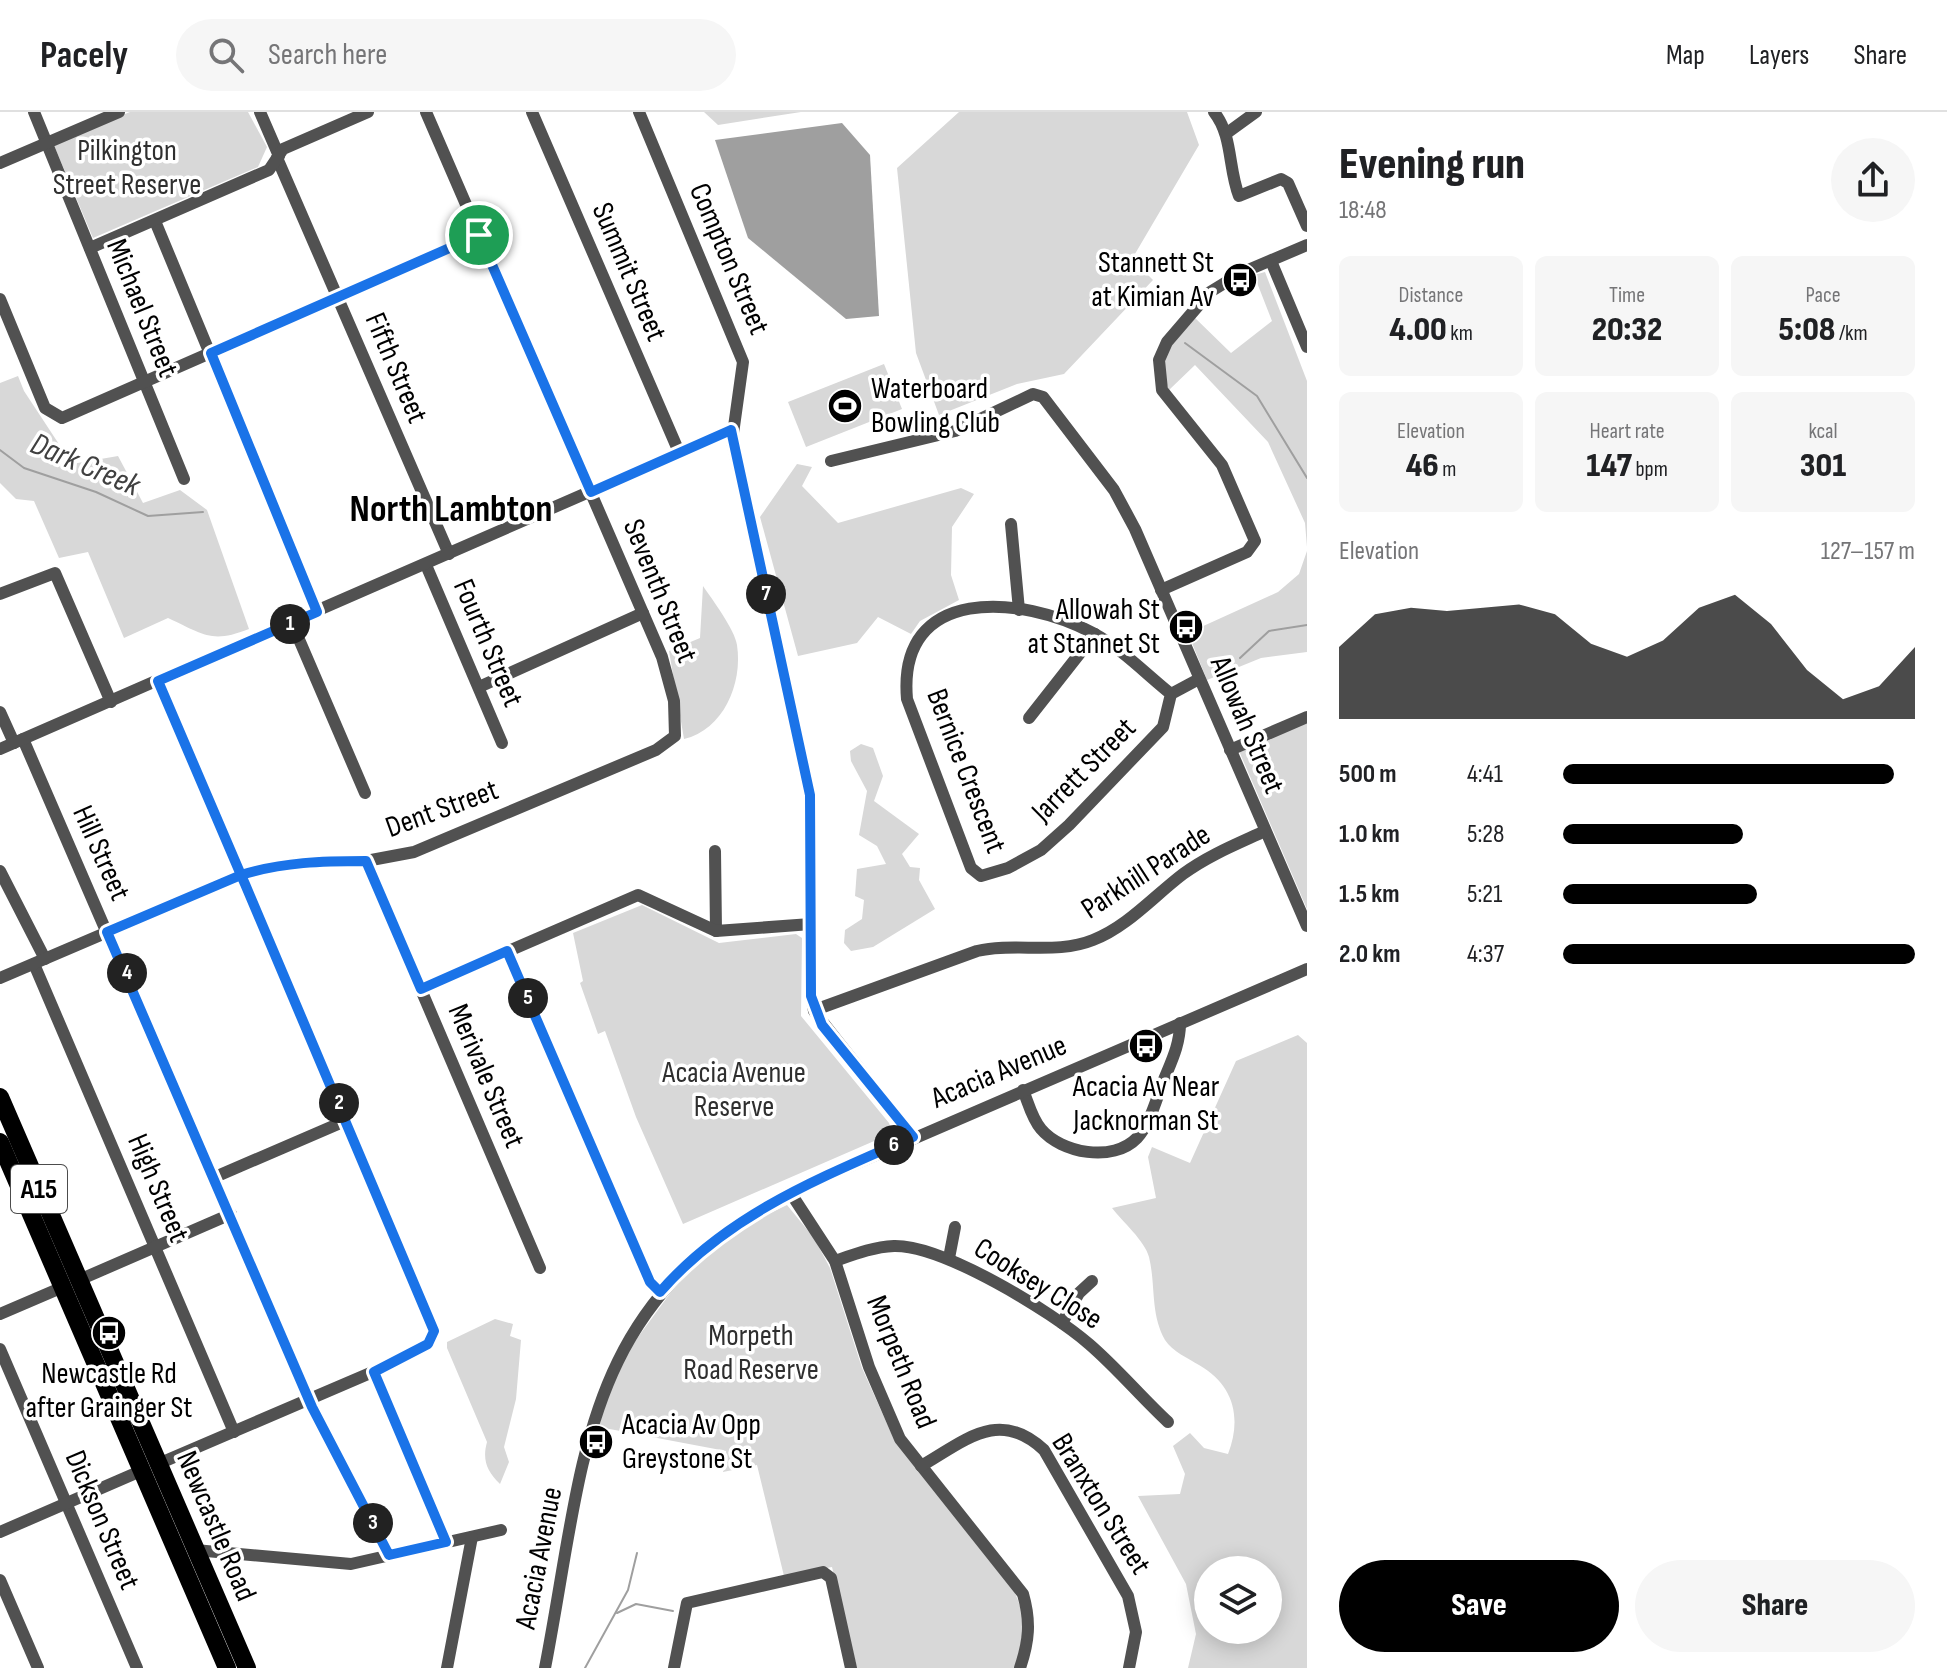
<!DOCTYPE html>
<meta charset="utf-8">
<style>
body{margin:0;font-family:"Sofia Sans Condensed",sans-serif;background:#f6f6f6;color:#202124;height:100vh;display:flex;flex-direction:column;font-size:30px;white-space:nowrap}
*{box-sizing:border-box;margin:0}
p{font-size:26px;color:#757577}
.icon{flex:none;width:44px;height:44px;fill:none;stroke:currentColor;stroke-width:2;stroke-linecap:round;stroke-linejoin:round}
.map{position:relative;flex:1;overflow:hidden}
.side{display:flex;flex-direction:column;background:#fff;width:640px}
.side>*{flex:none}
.tools{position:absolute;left:1194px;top:1444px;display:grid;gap:16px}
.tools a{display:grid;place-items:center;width:88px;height:88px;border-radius:50%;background:#fff;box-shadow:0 4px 20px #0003;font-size:40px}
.pin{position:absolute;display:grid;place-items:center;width:68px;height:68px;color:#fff;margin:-34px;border:4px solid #fff;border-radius:50%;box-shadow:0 2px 8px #0007}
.km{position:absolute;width:40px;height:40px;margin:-20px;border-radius:50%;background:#222;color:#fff;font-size:22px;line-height:40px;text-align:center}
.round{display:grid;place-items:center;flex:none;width:84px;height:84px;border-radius:42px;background:#f6f6f6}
.summary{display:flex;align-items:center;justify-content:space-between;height:136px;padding:0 32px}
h1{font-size:44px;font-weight:800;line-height:60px}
.metrics{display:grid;grid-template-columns:repeat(3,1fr);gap:12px;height:136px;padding:8px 32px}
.metrics div{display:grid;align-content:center;border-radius:12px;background:#f6f6f6;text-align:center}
.metrics b{font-size:34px;font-weight:800}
.metrics small{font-size:22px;font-weight:400}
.metrics p{font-size:22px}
.chart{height:224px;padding:16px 32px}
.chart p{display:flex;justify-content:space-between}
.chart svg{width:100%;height:144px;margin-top:8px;fill:#000;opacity:.7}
.action{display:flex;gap:16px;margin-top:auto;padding:16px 32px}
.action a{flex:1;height:92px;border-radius:48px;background:#000;color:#fff;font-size:32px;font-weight:800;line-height:92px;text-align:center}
.action a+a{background:#f6f6f6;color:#202124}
ul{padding:0 32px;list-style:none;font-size:26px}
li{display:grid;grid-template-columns:128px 96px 1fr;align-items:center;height:60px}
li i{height:20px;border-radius:10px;background:#000}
header{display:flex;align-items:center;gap:48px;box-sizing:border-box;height:112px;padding:0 40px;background:#fff;border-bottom:2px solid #e0e0e0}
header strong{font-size:38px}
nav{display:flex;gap:44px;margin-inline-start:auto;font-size:28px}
.search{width:560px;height:72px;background:#f6f6f6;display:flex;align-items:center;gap:20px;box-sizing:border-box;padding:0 28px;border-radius:44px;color:#757577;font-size:30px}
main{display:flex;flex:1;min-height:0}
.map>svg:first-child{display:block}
.green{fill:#d8d8d8;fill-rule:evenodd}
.water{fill:#9f9f9f}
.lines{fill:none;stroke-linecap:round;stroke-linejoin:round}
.stream{stroke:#9f9f9f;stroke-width:2}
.minor{stroke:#515151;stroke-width:12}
.highway{stroke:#000;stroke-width:18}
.route-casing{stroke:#fff;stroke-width:16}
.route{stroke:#1a73e8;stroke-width:10}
.labels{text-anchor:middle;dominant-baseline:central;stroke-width:7;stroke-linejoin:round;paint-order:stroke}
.shield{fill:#fff;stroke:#4c4c4c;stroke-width:2}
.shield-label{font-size:28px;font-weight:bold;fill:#000}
.park-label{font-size:30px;fill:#2f2f2f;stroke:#fff}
.street-label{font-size:30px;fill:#000;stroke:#fff}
.poi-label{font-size:30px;fill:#000;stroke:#fff;text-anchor:end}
.water-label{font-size:32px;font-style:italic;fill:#404040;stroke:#fff}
.district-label{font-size:38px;font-weight:bold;fill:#000;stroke:#fff}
</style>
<header>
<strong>Pacely</strong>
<div class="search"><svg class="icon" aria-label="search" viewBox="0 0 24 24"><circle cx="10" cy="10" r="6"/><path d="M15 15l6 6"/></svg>Search here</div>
<nav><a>Map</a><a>Layers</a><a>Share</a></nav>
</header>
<main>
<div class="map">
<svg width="1307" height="1556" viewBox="0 0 1307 1556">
<rect width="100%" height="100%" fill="#fff"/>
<g class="green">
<path d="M130,0H248L267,35L258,55L93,126L53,31Z"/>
<path d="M704,0H801L718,13Z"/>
<path d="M959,0H1187L1199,33L1132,147L1153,168L1064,262L1017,272L939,303L916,241L897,56Z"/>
<path d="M1265,160L1307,269V435L1305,411L1268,330L1195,253L1169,278C1154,242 1169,231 1192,203L1231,241L1272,209L1254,163Z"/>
<path d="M884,252L902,297L806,335L788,290Z"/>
<path d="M18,264L24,279L72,352L118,344L143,391L180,378L207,398L249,517C211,532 203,522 168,506L124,526L88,440L59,446L34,389L16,387L0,371V271Z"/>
<path d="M797,352L812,355L802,374L838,411L961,376L974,382L952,415L951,463L959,488L920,509L911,522L878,505L857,531L798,544L760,405Z"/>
<path d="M1307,439V540L1261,546L1207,568L1188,521L1278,480L1299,462Z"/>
<path d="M703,474C712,487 735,518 737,533C743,572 723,618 684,627L669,539L700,526Z"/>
<path d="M1307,610V797L1239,639Z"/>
<path d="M861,632L873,636L883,664L874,689L919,722L902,742L910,755L920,756L919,768L935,797L873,835L851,839L844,831L845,818L862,807L864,788L855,784L857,757L886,752L877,734L859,723L867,679L851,649L850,639Z"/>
<path d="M642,793L719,831L796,822L802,826L801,904L889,1011L891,1017L888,1023L683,1112L636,1005L605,919L598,922L580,871L583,869L573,821Z"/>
<path d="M1298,923L1307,931V1556H1188L1196,1522L1186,1472L1138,1384L1180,1382L1185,1362L1173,1334L1190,1321L1204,1336L1228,1342C1242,1306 1234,1273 1199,1253C1189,1247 1172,1239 1165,1228C1150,1201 1156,1174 1149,1145C1145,1129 1122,1109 1112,1096L1156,1086L1148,1045L1152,1035L1190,1051L1236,949ZM1208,1458H1268V1518H1208Z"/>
<path d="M787,1093L814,1126L830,1156L862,1256L893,1325L1009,1469C1028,1504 1024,1518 1016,1556H857L832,1455L784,1464L757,1353L723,1360L726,1339L599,1315L606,1288L630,1236L685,1161L743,1114Z"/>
<path d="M495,1207L513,1212L510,1224L521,1228L516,1287L504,1335L509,1350L500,1372C487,1359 482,1348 487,1330L447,1236V1230Z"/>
</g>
<path class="water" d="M842,11L870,43L879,204L846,207L748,126L715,28Z"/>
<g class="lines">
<g class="stream">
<path d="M1185,231L1257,284L1307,366"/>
<path d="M0,338L24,356L96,380L148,404L203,400"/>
<path d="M1240,546L1269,519L1307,513"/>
<path d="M617,1501L636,1492L673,1499"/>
<path d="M585,1556L628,1478L637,1441"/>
</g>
<g class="minor">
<path d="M34,0L184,367"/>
<path d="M260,0L279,44"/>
<path d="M532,0L679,340"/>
<path d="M639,0L743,250L732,329L810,683L811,884L814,899L913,1025"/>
<path d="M1214,0C1233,24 1228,56 1239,84L1281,67L1288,71L1307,114"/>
<path d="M1227,21L1256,0"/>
<path d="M277,46L449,442"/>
<path d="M0,51L119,0"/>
<path d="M155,109L317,500"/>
<path d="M90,136L269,58L283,37L368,0"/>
<path d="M1271,149L1307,235"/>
<path d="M0,187L45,296L62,306L479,123"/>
<path d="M831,349L955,319L1033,282L1043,285L1114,378L1135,417L1307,814"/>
<path d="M1011,412L1019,498"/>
<path d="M426,453L502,631"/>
<path d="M1161,478L1247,440L1255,429L1222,353L1162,278L1159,248L1167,230L1210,180L1241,161L1307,133"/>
<path d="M0,482L55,461L111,590"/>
<path d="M292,511L365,681"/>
<path d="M479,575L643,501"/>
<path d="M1171,582C1146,562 1121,536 1093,521C1022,483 897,472 907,587L971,756L981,764L1008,756L1041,738L1069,713L1163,615L1171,582L1199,567"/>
<path d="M0,600L14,631"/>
<path d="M1029,606L1095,522"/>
<path d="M23,627L312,1295L389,1443"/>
<path d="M0,637L731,318"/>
<path d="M1230,638L1307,605"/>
<path d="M715,739L716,819"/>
<path d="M366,749L540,1156"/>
<path d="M0,759L45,847"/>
<path d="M507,839L650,1170L660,1180"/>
<path d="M34,852L234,1320"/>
<path d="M0,866L241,763L297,750L366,749L414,740L656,638L675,624L674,589L662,545L426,0"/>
<path d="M421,877L638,783L716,819L811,812"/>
<path d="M823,895L977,839C1015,830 1056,843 1093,828C1127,815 1154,784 1183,762C1209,743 1237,732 1265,719"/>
<path d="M1023,978C1028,990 1032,1007 1041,1017C1061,1041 1113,1051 1137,1026C1150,1012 1156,988 1163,970C1171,950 1180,933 1180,911"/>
<path d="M215,1065L345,1009"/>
<path d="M790,1080L835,1149L869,1255L900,1327L1023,1482C1031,1510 1029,1529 1020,1556"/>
<path d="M949,1146L955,1115"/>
<path d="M835,1149C855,1142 873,1135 894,1134C943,1133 1051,1199 1089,1232C1117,1256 1141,1285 1168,1310"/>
<path d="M79,1168L231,1102"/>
<path d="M0,1202L63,1175"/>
<path d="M1062,1211L1079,1181L1092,1169"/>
<path d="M0,1237L137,1556"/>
<path d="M374,1260L446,1430"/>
<path d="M158,1352L389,1253L428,1232L434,1219L158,569"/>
<path d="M921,1354C966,1328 999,1296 1044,1338L1128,1484L1136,1520L1129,1556"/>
<path d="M0,1420L143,1358"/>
<path d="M195,1438L351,1452L501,1418"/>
<path d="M0,1468L38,1556"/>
<path d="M447,1556L472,1425"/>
<path d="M545,1556C586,1344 579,1196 790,1080L1307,857"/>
<path d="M674,1556L687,1491L823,1460L831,1466L851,1556"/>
</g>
<g class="highway">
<path d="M0,985L247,1556"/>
<path d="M0,1030L227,1556"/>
</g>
</g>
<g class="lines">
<g class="route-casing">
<path id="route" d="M479,123L211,241L317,500L158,569L241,763L245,772L434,1219L428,1232L374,1260L446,1430L389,1443L312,1295L107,820L241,763C283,750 323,749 366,749L421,877L507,839L650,1170L660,1180C728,1102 820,1066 913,1025L822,913L811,884L810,683L731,318L591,380L479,123"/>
</g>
<use href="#route" class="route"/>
</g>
<defs>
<g id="bus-disc" transform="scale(1.8)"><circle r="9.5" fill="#000" stroke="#fff"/><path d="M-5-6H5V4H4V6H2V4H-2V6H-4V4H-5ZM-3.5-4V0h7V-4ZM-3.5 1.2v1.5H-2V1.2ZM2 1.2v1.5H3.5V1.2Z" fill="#fff"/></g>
<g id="stadium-disc" transform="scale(1.8)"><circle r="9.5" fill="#000" stroke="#fff"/><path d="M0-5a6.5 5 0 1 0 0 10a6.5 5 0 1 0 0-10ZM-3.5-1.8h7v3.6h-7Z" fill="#fff"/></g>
</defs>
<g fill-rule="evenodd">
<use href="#bus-disc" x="1240" y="168"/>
<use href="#stadium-disc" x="845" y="294"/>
<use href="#bus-disc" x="1186" y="515"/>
<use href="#bus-disc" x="1146" y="934"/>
<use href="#bus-disc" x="109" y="1221"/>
<use href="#bus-disc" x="596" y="1330"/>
</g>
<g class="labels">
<rect class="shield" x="11" y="1053" width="56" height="48" rx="6"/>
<g class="shield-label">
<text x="39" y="1077">A15</text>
</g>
<g class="park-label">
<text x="127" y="39">Pilkington<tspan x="127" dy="34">Street Reserve</tspan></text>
<text x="734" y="961">Acacia Avenue<tspan x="734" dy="34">Reserve</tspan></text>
<text x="751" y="1224">Morpeth<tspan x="751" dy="34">Road Reserve</tspan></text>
</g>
<g class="street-label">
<text transform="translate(729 147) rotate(67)">Compton Street</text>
<text transform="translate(629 160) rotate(67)">Summit Street</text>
<text transform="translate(142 196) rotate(68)">Michael Street</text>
<text transform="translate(396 256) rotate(67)">Fifth Street</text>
<text transform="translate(660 479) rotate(68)">Seventh Street</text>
<text transform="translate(488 531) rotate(67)">Fourth Street</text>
<text transform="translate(1247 613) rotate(67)">Allowah Street</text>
<text transform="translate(1084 658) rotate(-45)">Jarrett Street</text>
<text transform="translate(966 659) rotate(69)">Bernice Crescent</text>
<text transform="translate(442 697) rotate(-20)">Dent Street</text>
<text transform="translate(101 741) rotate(66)">Hill Street</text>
<text transform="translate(1146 760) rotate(-33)">Parkhill Parade</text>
<text transform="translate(999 960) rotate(-23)">Acacia Avenue</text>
<text transform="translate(486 964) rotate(67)">Merivale Street</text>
<text transform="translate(158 1076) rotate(67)">High Street</text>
<text transform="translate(1038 1172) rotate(32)">Cooksey Close</text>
<text transform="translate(901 1250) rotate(68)">Morpeth Road</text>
<text transform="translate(1101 1392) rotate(58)">Branxton Street</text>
<text transform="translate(102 1408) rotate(67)">Dickson Street</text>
<text transform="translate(216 1414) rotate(67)">Newcastle Road</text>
<text transform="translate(539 1446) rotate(-79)">Acacia Avenue</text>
</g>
<g class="poi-label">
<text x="1214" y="151">Stannett St<tspan x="1214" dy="34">at Kimian Av</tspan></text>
<text x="871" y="277" text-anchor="start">Waterboard<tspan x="871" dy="34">Bowling Club</tspan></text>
<text x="1160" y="498">Allowah St<tspan x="1160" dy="34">at Stannet St</tspan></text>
<text x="1146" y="975" text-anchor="middle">Acacia Av Near<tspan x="1146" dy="34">Jacknorman St</tspan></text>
<text x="109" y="1262" text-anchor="middle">Newcastle Rd<tspan x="109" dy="34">after Grainger St</tspan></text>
<text x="622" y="1313" text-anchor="start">Acacia Av Opp<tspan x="622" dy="34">Greystone St</tspan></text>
</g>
<g class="water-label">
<text transform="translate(85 353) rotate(23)">Dark Creek</text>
</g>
<g class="district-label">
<text x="451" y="397">North Lambton</text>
</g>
</g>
</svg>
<div class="tools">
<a><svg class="icon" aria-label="layers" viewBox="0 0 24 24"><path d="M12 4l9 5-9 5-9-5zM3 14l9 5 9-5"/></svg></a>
</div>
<div class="pin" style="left:479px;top:123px;background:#1e9e55"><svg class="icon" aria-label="arrive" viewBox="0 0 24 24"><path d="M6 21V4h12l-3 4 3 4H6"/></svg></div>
<b class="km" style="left:290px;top:512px">1</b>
<b class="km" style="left:339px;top:991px">2</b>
<b class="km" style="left:373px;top:1411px">3</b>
<b class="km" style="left:127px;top:861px">4</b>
<b class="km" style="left:528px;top:886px">5</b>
<b class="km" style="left:894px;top:1033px">6</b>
<b class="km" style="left:766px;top:482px">7</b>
</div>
<section class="side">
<div class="summary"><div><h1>Evening run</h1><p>18:48</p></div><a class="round"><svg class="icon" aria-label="share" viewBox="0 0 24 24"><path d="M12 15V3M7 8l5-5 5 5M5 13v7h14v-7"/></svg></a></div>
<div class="metrics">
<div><p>Distance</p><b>4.00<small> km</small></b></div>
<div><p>Time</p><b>20:32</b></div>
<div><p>Pace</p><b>5:08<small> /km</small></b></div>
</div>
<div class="metrics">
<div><p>Elevation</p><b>46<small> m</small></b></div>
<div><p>Heart rate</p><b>147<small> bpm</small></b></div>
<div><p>kcal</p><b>301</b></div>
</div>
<div class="chart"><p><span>Elevation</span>127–157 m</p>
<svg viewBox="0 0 160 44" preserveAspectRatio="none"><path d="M0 44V22L10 12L20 10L30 11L40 10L50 9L60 12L70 21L80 25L90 20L100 10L110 6L120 15L130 29L140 38L150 34L160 22V44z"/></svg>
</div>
<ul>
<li><b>500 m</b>4:41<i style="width:94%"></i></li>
<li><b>1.0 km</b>5:28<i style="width:51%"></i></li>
<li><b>1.5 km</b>5:21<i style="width:55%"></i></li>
<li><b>2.0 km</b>4:37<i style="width:100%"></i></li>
</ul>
<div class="action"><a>Save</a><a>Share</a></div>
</section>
</main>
